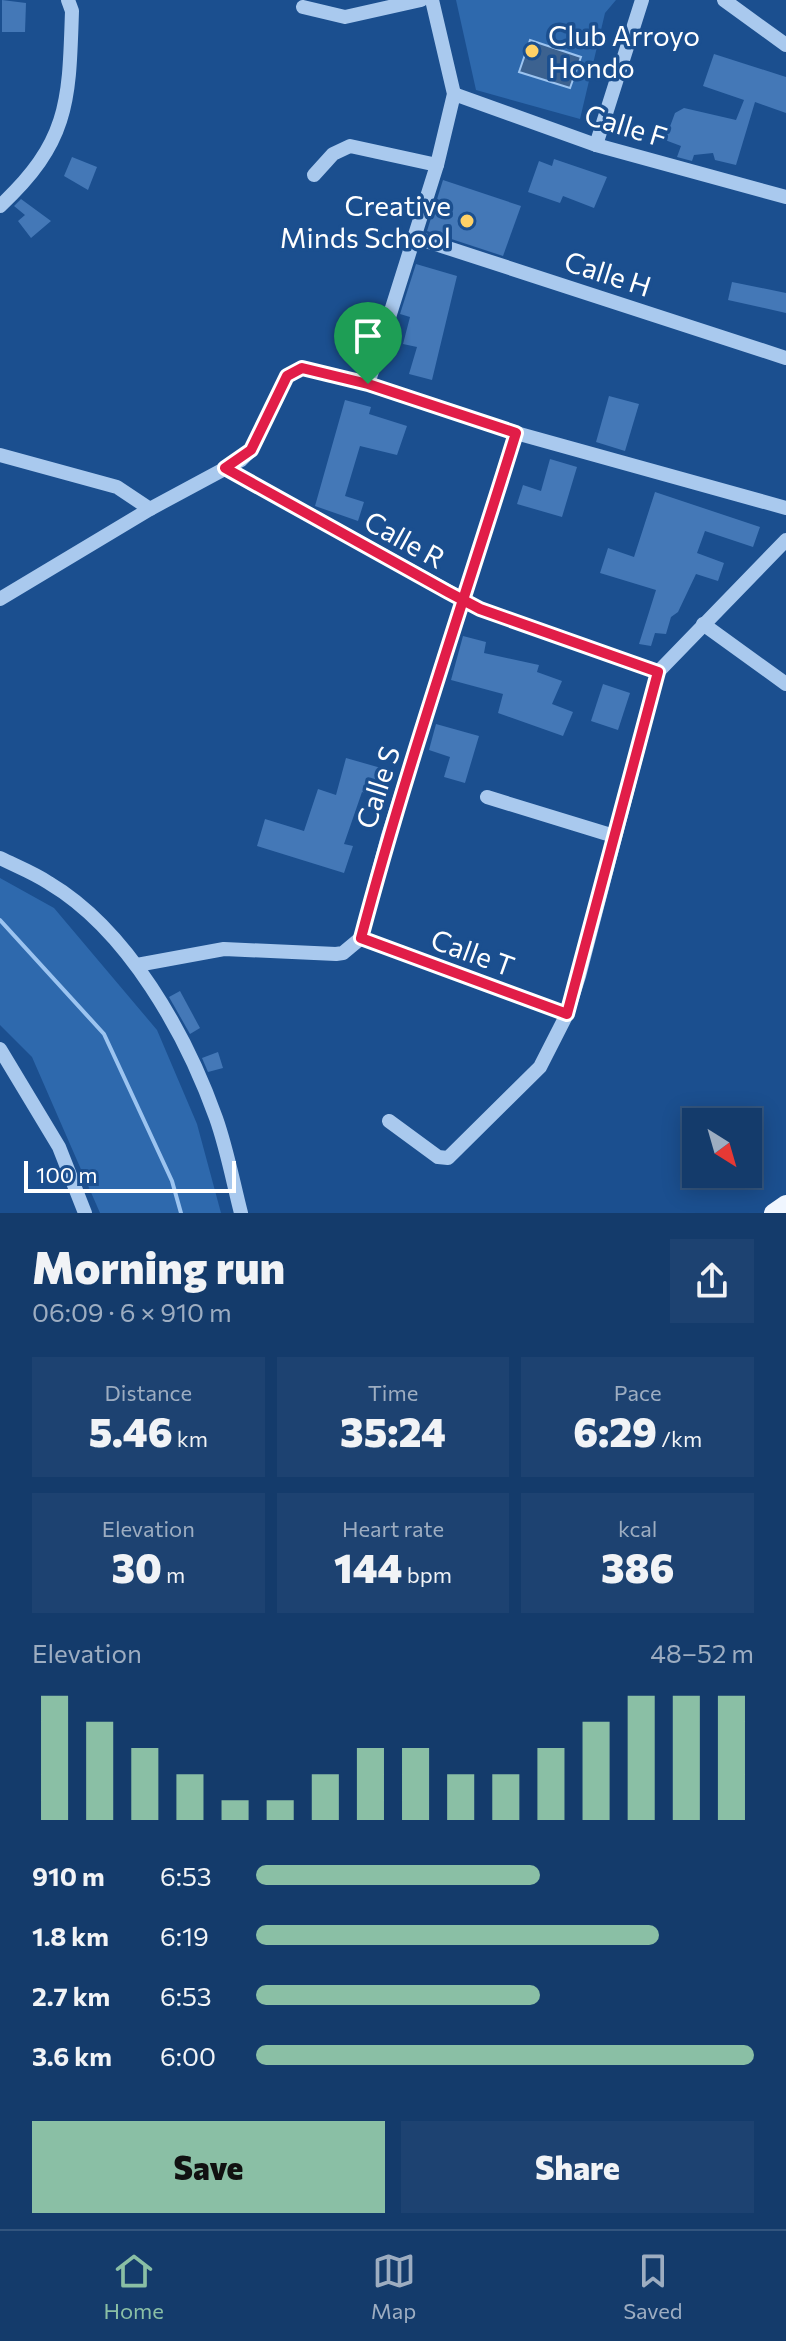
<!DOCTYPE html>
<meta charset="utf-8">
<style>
body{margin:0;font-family:Commissioner,sans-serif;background:#1d4271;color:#f1f3f6;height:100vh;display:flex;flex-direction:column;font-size:30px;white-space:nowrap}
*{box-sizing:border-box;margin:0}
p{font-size:26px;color:#9dadc1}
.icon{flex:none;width:44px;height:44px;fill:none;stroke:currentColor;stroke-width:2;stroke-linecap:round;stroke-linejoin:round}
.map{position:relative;height:1213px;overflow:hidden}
.sheet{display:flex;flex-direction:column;background:#143b6b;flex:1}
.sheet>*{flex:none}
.needle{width:52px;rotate:143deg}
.fabs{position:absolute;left:682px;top:1108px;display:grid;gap:16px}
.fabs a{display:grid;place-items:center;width:80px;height:80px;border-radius:0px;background:#143b6b;box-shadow:0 4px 20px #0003,0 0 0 2px #33557e;font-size:40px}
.scale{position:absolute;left:24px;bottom:20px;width:212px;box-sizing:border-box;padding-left:8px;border:4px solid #fff;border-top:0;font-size:22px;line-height:28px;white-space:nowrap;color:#fff;-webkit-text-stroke:6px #1b4f8f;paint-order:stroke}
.pin{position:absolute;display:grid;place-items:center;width:68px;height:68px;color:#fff;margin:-82px -34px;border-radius:50% 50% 50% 0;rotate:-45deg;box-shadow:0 0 8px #0007}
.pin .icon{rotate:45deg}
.round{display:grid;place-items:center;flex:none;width:84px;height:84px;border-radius:0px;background:#1d4271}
.headline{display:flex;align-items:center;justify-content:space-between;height:136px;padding:0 32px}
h1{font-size:44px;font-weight:800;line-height:60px}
.stats{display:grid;grid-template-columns:repeat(3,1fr);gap:12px;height:136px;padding:8px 32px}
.stats div{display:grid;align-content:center;border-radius:0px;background:#1d4271;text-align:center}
.stats b{font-size:40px;font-weight:800}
.stats small{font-size:22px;font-weight:400}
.stats p{font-size:22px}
.chart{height:224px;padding:16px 32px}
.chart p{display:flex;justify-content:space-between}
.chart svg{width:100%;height:144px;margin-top:8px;stroke:#8abfa5;stroke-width:6}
.primary-button{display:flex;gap:16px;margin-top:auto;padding:16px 32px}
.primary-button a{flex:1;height:92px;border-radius:0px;background:#8abfa5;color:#111;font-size:32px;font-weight:800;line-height:92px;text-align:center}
.primary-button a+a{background:#1d4271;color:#f1f3f6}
ul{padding:0 32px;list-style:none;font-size:26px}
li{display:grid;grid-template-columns:128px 96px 1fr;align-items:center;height:60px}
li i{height:20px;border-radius:10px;background:#8abfa5}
.tabs{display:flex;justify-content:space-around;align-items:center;height:112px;border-top:2px solid #33557e;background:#143b6b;font-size:22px;color:#9dadc1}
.tabs a{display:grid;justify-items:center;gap:4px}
.tabs .active{color:#8abfa5}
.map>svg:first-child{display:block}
.green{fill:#2e69ad}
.water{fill:#3c6290;stroke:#9cc4f0;stroke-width:2}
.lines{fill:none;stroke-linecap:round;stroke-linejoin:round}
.stream{stroke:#9cc4f0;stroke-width:4}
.building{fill:#4478b7}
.minor{stroke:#a9c9ee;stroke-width:14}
.major{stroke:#f0f6ff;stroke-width:18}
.route-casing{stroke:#fff;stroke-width:16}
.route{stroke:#e11d48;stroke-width:10}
.poi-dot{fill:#ffd166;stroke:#1b4f8f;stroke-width:3}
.labels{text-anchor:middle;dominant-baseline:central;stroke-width:7;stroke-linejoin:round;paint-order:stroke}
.poi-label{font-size:28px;fill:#fff;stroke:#1b4f8f;text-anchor:start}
.street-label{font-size:28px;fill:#fff;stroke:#1b4f8f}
</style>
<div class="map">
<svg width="786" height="1213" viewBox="0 0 786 1213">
<rect width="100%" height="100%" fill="#1b4f8f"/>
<g class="green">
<path d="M456,0H616L605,13L580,119L476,90Z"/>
<path d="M0,878L54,908L157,1030L197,1124L221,1213H100L32,1057L0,1025Z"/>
</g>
<path class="water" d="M530,40L581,57L570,88L519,72Z"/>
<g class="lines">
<path class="stream" d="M0,920L104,1034L172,1181L181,1213"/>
</g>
<g class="building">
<path d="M2,0L26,3L25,32H2Z"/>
<path d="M714,54L786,77V113L755,102L736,165L715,160L713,153L694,155L692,161L677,157L681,146L665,140L675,113L684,108L736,120L744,100L703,86Z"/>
<path d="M72,157L97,167L88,190L64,176Z"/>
<path d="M554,159L607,177L594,208L563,196L560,203L528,192L539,161L552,166Z"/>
<path d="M443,180L521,206L503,256L427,231Z"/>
<path d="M21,199L51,221L31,238L18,221L25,215L14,206Z"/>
<path d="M416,264L457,276L432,380L409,374L417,347L403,344L410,317L400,314Z"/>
<path d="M732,282L786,293V313L728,300Z"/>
<path d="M609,396L639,404L625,451L596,442Z"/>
<path d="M345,400L371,407L369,414L407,426L397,455L360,446L345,496L364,502L358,521L315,506Z"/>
<path d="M550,459L577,467L562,517L517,504L523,485L541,491Z"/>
<path d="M655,492L760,527L753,547L705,531L697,553L724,563L718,581L696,574L678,612L671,617L666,634L655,633L651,646L639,644L656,590L600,573L608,548L634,557Z"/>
<path d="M463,636L486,642L484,653L539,665L537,672L562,681L552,704L573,712L563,736L498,713L503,694L451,680Z"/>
<path d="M603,684L630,693L618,730L591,721Z"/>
<path d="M436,724L479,736L465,783L444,777L450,757L429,750Z"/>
<path d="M346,758L388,770L381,797L362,792L344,844L353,846L344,873L257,846L265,819L304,831L318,789L336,795Z"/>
<path d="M180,991L200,1028L190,1034L169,997Z"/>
<path d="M218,1052L223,1068L208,1072L202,1058Z"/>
</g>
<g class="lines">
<g class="minor">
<path d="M724,0L786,45"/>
<path d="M303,7L345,17L421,0"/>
<path d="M454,94L596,145L786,197"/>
<path d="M596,145L642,0"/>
<path d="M314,175L333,154L350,146L437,165"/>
<path d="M0,206C70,141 69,100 72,11L68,0"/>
<path d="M414,237L786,358"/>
<path d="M368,384L437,165L454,94L432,0"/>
<path d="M0,455L117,487L150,509"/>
<path d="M225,468L480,609L658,672"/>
<path d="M0,599L150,509L241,460L251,450L287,376L302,368L368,384L516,433L786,508"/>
<path d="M703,624L786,684"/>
<path d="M487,797L614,836"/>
<path d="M0,858C16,866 34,873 49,883C128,930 186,1034 216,1118C227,1149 233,1182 241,1213"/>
<path d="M361,938L567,1014"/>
<path d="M137,965L224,949L336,954L343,953L361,938L388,836L516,433"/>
<path d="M0,1049L59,1147L85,1213"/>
<path d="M389,1121L438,1157L448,1158L540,1067L567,1014L579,976L658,672L786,540"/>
</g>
<path class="major" d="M773,1213L786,1204"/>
</g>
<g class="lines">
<g class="route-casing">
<path id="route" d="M368,384L516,433C464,601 406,768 361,938L567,1014L658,672L480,609L448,592L225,468L251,450L287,376L302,368L368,384"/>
</g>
<use href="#route" class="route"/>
</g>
<g class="poi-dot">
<circle cx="532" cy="51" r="8"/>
<circle cx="467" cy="221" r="8"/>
</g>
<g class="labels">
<g class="poi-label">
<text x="548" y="35">Club Arroyo<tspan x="548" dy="32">Hondo</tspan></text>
<text x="451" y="205" text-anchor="end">Creative<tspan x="451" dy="32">Minds School</tspan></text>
</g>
<g class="street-label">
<text transform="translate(626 125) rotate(17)">Calle F</text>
<text transform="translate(608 273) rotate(18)">Calle H</text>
<text transform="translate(405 539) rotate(29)">Calle R</text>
<text transform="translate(377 787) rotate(-72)">Calle S</text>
<text transform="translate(473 952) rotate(20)">Calle T</text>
</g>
</g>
</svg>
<div class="fabs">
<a><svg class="needle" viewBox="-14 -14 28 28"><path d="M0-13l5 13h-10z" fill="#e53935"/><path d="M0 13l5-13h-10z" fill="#9dadc1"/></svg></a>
</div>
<div class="scale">100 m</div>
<div class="pin" style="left:368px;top:384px;background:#1e9e55"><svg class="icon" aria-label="arrive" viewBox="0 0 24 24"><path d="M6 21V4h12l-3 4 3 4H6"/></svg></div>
</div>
<section class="sheet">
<div class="headline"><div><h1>Morning run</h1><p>06:09 · 6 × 910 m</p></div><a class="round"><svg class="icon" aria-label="share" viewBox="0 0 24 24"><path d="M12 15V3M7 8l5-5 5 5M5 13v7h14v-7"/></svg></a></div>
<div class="stats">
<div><p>Distance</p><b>5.46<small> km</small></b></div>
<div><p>Time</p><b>35:24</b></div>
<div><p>Pace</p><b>6:29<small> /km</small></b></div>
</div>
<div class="stats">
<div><p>Elevation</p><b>30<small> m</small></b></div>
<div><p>Heart rate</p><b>144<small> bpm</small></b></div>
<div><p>kcal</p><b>386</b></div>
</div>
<div class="chart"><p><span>Elevation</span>48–52 m</p>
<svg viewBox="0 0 160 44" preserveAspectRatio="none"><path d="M5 44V6M15 44V14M25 44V22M35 44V30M45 44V38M55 44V38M65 44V30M75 44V22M85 44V22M95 44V30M105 44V30M115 44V22M125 44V14M135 44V6M145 44V6M155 44V6"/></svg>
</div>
<ul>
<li><b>910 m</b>6:53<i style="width:57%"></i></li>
<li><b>1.8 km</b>6:19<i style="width:81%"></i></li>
<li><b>2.7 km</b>6:53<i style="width:57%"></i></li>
<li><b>3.6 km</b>6:00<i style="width:100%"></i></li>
</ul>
<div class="primary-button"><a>Save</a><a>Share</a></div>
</section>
<nav class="tabs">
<a class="active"><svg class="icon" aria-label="home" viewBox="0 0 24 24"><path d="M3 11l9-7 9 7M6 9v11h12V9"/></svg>Home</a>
<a><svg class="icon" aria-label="map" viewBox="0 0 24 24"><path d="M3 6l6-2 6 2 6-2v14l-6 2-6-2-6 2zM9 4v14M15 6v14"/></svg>Map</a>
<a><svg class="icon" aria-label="saved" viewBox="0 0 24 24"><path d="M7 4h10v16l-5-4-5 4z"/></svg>Saved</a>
</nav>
